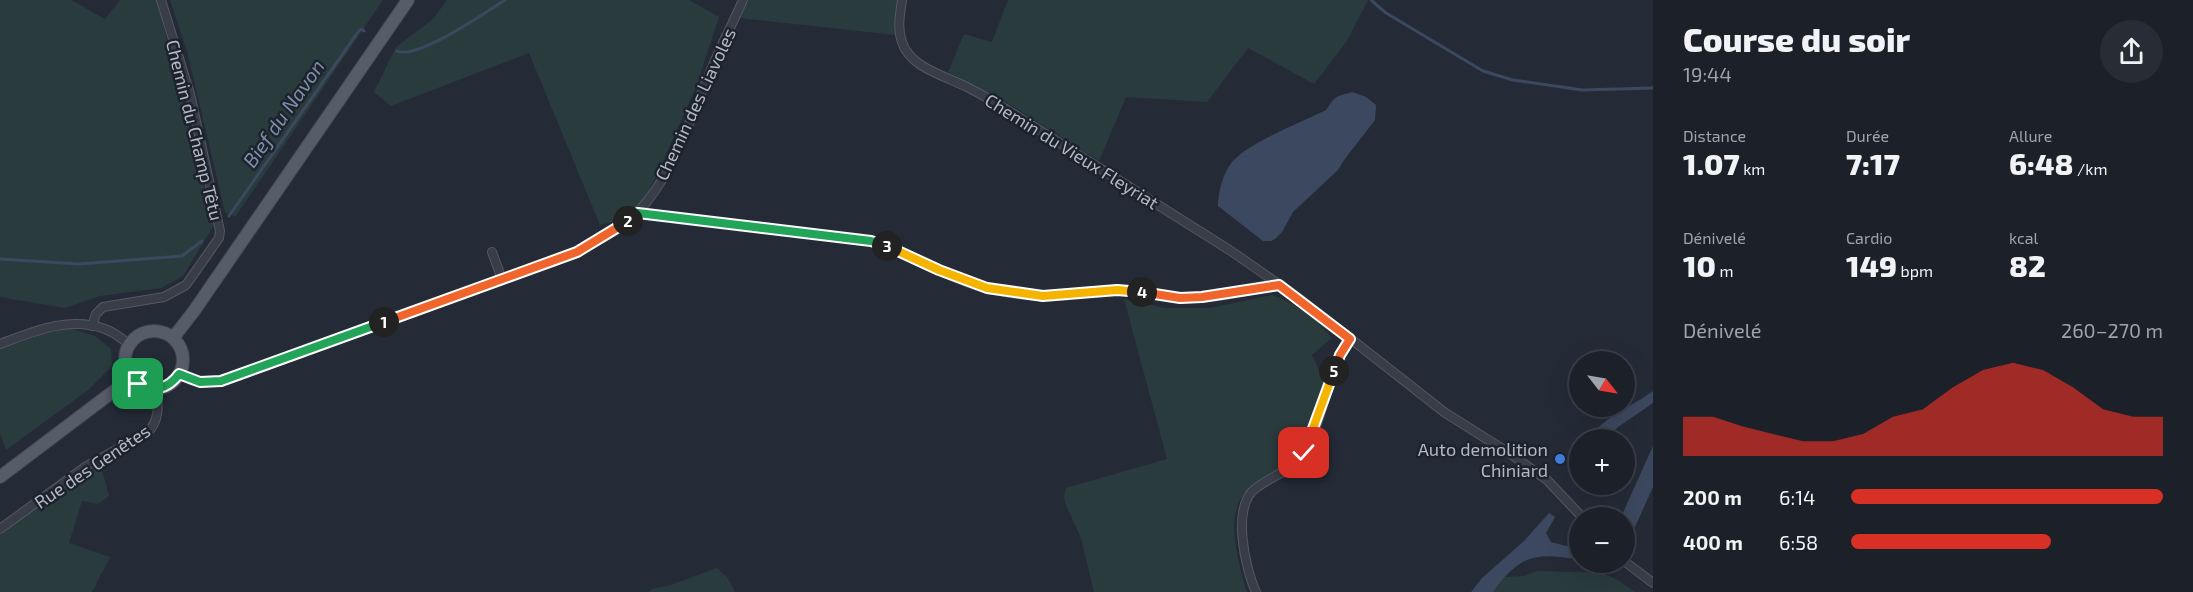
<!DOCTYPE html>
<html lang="fr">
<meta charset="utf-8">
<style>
body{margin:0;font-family:"Exo 2",sans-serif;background:#282d35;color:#f1f3f6;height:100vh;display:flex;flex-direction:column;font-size:22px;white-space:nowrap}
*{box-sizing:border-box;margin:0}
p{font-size:20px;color:#a0a3a8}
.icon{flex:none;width:33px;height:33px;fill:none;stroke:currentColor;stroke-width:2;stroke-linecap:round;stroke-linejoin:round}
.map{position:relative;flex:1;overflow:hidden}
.side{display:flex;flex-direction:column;background:#1b2029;width:540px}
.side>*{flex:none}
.needle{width:39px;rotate:121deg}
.buttons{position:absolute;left:1569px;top:351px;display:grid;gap:12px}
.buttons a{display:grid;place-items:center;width:66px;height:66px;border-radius:50%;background:#1b2029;box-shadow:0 6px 24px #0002,0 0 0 2px #393e46;font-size:30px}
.pin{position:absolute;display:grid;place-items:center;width:51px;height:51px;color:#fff;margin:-26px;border-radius:12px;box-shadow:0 3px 9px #0006}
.km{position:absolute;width:30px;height:30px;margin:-15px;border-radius:50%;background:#222;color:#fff;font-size:16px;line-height:30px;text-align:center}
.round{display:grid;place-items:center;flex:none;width:63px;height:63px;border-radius:32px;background:#282d35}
.summary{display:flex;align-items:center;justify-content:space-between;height:102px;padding:0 30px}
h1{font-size:33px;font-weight:800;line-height:45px}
.metrics{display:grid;grid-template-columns:repeat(3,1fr);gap:9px;height:102px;padding:6px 30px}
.metrics div{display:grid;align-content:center}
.metrics b{font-size:30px;font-weight:800}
.metrics small{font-size:16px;font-weight:400}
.metrics p{font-size:16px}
.chart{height:168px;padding:12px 30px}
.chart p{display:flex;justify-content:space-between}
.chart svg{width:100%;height:108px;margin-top:6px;fill:#d93025;opacity:.7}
ul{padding:0 30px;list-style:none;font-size:20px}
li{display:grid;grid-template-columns:96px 72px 1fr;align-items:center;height:45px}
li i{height:15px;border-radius:8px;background:#d93025}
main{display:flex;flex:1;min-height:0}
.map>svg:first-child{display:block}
.green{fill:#2a3b3d}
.water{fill:#3c485f}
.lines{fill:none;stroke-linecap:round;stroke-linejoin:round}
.stream{stroke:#3c485f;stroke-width:3}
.street-casing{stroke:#535863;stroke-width:10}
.primary-casing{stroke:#414651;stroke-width:14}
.street{stroke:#383d48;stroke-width:8}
.primary{stroke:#565c68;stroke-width:12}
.split-1-casing{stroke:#fff;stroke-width:12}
.split-2-casing{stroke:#fff;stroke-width:12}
.split-3-casing{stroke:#fff;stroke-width:12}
.split-4-casing{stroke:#fff;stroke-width:12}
.split-5-casing{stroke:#fff;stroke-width:12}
.split-6-casing{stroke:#fff;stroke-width:12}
.split-1{stroke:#22a559;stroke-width:8}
.split-2{stroke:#f0652b;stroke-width:8}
.split-3{stroke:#22a559;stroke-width:8}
.split-4{stroke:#f5b400;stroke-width:8}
.split-5{stroke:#f0652b;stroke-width:8}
.split-6{stroke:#f5b400;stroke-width:8}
.shop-dot{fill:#3f7fe0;stroke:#1d232d;stroke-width:2}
.labels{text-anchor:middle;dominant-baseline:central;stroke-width:5;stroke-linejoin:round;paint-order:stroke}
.street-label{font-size:18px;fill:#b3b8c4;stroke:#1d232d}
.poi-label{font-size:18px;fill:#b3b8c4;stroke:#1d232d;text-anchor:end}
.water-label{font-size:20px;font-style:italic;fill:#7e8ea9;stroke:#1d232d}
</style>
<main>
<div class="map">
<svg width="1653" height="592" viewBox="0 0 1653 592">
<rect width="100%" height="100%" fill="#242b37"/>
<g class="green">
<path d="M0,0H71L105,19L120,0H157L214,225L183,276L161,288L100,296L65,308L0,297Z"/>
<path d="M170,0H383L235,217L225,212L187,51Z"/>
<path d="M447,0H689L719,17L696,87L656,177L641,203L623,219L600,225L529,53L391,106L374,92L396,47L433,19Z"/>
<path d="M748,0H899L895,35L740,18Z"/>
<path d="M1008,0H1368L1347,41L1314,84L1248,48L1207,102L1126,97L1099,161L1000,98L948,72L964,34L992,42Z"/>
<path d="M1272,295C1295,303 1316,318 1332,338L1312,355L1325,383C1318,404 1310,439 1295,455C1282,470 1261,478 1247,491C1223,512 1239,566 1247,592H1094L1081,538L1065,503L1064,496L1066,488L1167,459L1124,299L1164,308H1210Z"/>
<path d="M69,328L95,336L111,349L112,366L88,390L6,450L0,433V349L46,333Z"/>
<path d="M98,465L101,466L109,496L98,504L82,501L69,543L110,557L92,592H0V534L85,472Z"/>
<path d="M717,568L727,577L735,592H648L652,589L671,585Z"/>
<path d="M1537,571L1601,573L1616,579L1635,592H1493L1504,577L1524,576Z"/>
</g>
<g class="water">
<path d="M1352,92L1366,97L1376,105L1375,120L1344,160L1338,170L1293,212L1282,232L1275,239L1271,241H1263L1218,206C1218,192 1223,173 1232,162C1248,143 1299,123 1322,112C1329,110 1329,103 1334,99C1338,95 1346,94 1352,92Z"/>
<path d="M1653,391V403L1618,427L1606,439H1588C1605,416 1631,407 1653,391Z"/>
<path d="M1653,446V487L1625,549L1624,518L1621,517Z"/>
<path d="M1549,513L1555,517L1546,533L1551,542L1579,549V560C1536,552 1519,555 1493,592H1471L1482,578L1524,541Z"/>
</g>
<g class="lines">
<g class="stream">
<path d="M1371,0L1386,13L1483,71L1513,80L1582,90L1653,88"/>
<path d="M397,51C417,60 485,13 505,0"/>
<path d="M229,216L358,32L361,29L364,31"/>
<path d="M0,259L79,264L182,256L202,241"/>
</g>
<g class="street-casing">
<g id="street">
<path d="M902,0C900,14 897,28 902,42C910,68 946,76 969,88C983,95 996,103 1009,111L1231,251L1300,299L1444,412L1512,455L1547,480L1583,518"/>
<path d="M638,213L871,241C912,253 950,280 989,289C1007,293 1026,296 1044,296C1068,295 1092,290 1116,290C1138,289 1158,296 1180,298C1212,300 1247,290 1279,285"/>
<path d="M492,252L502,279"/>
<path d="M92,326L96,314L103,307L164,297L186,285L219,238L220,231L190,94L161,0"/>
<path d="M0,344C35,331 69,316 105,329C114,332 122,339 129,344"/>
<path d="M179,374C198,387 218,382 238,376L556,260C579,251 621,231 638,212C673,175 689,121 709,75C719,49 732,25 743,0"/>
<path d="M0,529L85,467L148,432C160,420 158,405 157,389"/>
<path d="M1624,561L1653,583"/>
<path d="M1256,592C1245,568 1231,506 1256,488C1272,476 1297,468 1307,449C1324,413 1328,373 1350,339"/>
</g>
</g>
<g class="primary-casing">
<g id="primary">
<circle cx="154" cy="360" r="29"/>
<path d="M173,338L194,311L408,0"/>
<path d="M0,477L131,378"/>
</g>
</g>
<use href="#street" class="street"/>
<use href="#primary" class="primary"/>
</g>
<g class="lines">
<g class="split-1-casing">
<path id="split-1" d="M138,384C155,392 168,389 179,374L200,382L221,381L384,322"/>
</g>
<g class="split-2-casing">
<path id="split-2" d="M384,322L577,252L628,221"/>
</g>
<g class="split-3-casing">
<path id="split-3" d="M628,221L638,213L871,241L887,246"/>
</g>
<g class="split-4-casing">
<path id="split-4" d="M887,246L939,270L987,288L1043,296L1117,290L1142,292"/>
</g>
<g class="split-5-casing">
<path id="split-5" d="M1142,292L1180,298L1202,297L1279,285L1350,339L1340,355L1334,371"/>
</g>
<g class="split-6-casing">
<path id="split-6" d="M1304,453L1334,371"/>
</g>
<use href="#split-1" class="split-1"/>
<use href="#split-2" class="split-2"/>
<use href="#split-3" class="split-3"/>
<use href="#split-4" class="split-4"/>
<use href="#split-5" class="split-5"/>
<use href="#split-6" class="split-6"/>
</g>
<circle class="shop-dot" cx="1560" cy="459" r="6"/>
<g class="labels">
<g class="street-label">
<text transform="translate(695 104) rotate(-65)">Chemin des Liavoles</text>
<text transform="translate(195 130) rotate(76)">Chemin du Champ Têtu</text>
<text transform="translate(1072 151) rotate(32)">Chemin du Vieux Fleyriat</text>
<text transform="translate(92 466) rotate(-34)">Rue des Genêtes</text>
</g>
<g class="poi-label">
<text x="1548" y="449">Auto demolition<tspan x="1548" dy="21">Chiniard</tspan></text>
</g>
<g class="water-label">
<text transform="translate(283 113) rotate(-55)">Bief du Navon</text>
</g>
</g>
</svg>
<div class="buttons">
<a><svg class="needle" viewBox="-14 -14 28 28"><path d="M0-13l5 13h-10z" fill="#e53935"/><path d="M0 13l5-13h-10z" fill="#a0a3a8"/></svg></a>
<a>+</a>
<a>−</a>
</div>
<div class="pin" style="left:138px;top:384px;background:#1e9e55"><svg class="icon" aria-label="arrive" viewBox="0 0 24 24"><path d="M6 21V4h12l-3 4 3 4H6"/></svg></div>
<div class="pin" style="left:1304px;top:453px;background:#d93025"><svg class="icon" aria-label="check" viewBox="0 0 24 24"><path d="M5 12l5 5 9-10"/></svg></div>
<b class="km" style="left:384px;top:322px">1</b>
<b class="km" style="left:628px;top:221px">2</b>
<b class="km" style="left:887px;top:246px">3</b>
<b class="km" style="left:1142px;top:292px">4</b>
<b class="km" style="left:1334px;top:371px">5</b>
</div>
<section class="side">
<div class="summary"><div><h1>Course du soir</h1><p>19:44</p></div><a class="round"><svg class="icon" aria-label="share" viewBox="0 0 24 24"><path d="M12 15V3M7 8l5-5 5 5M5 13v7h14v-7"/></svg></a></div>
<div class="metrics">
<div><p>Distance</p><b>1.07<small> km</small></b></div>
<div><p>Durée</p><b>7:17</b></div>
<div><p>Allure</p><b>6:48<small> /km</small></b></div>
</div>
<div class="metrics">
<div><p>Dénivelé</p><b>10<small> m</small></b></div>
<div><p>Cardio</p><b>149<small> bpm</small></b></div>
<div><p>kcal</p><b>82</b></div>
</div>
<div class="chart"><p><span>Dénivelé</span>260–270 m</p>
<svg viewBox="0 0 160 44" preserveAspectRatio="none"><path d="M0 44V28L10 28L20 32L30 35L40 38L50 38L60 35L70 28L80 25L90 16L100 9L110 6L120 9L130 16L140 25L150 28L160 28V44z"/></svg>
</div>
<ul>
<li><b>200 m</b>6:14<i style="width:100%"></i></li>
<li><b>400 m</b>6:58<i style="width:64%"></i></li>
</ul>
</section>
</main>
